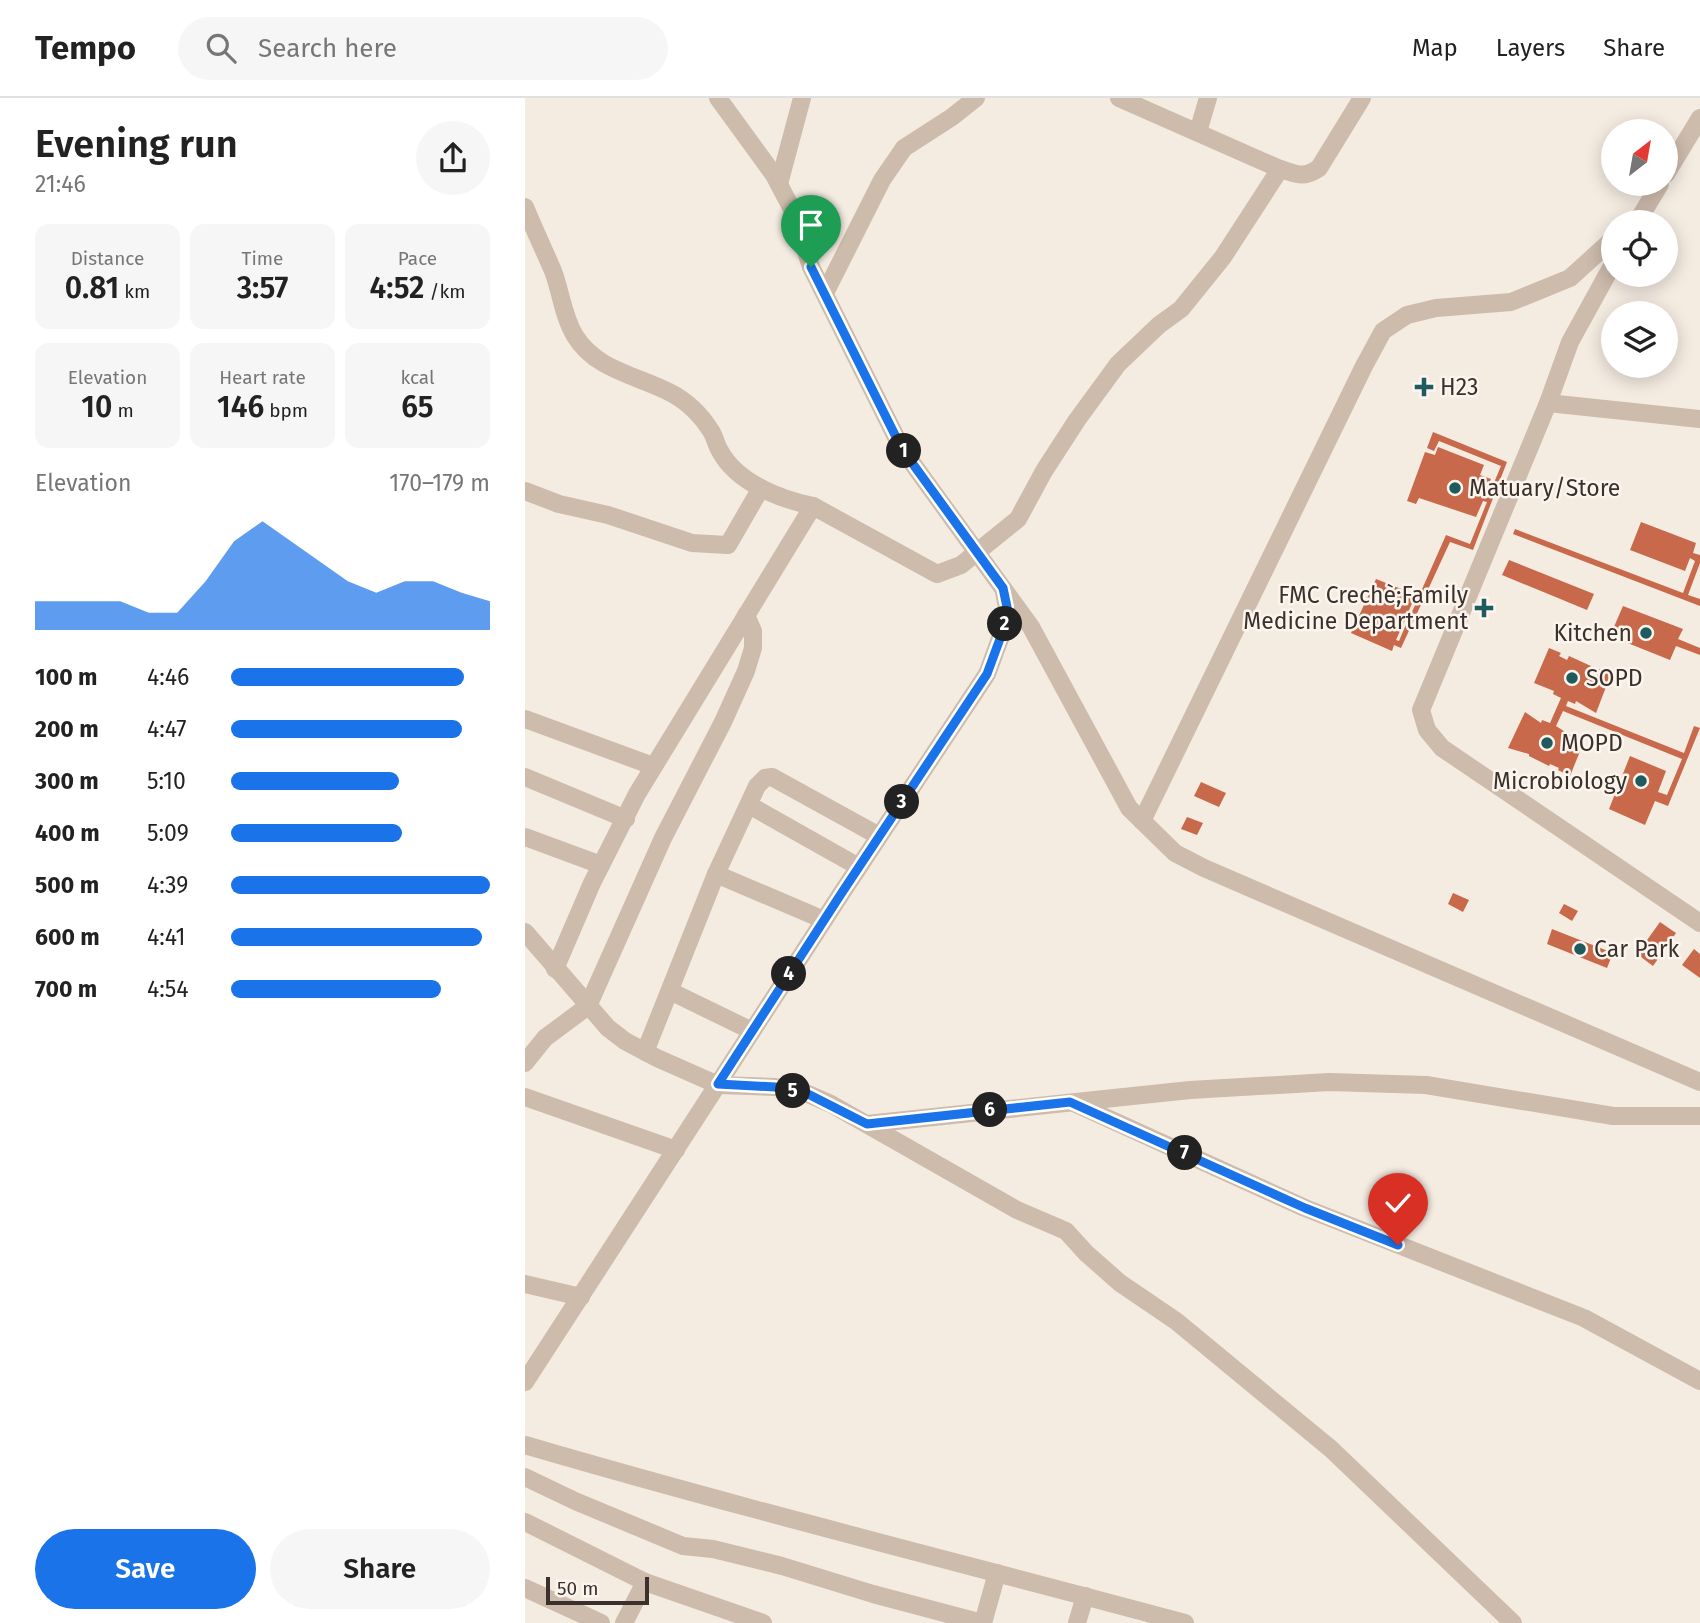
<!DOCTYPE html>
<meta charset="utf-8">
<style>
body{margin:0;font-family:"Fira Sans",sans-serif;background:#f6f6f6;color:#222;height:100vh;display:flex;flex-direction:column;font-size:26px;white-space:nowrap}
*{box-sizing:border-box;margin:0}
p{font-size:23px;color:#767676}
.icon{flex:none;width:38px;height:38px;fill:none;stroke:currentColor;stroke-width:2;stroke-linecap:round;stroke-linejoin:round}
.map{position:relative;flex:1;overflow:hidden}
.side{display:flex;flex-direction:column;background:#fff;width:525px}
.side>*{flex:none}
.needle{width:46px;rotate:31deg}
.buttons{position:absolute;left:1076px;top:21px;display:grid;gap:14px}
.buttons a{display:grid;place-items:center;width:77px;height:77px;border-radius:50%;background:#fff;box-shadow:0 4px 18px #0003;font-size:35px}
.scale{position:absolute;left:21px;bottom:18px;width:103px;box-sizing:border-box;padding-left:7px;border:4px solid #3b302b;border-top:0;font-size:19px;line-height:24px;white-space:nowrap;color:#3b302b;-webkit-text-stroke:5px #fbf5ee;paint-order:stroke}
.pin{position:absolute;display:grid;place-items:center;width:60px;height:60px;color:#fff;margin:-72px -30px;border-radius:50% 50% 50% 0;rotate:-45deg;box-shadow:0 0 7px #0007}
.pin .icon{rotate:45deg}
.km{position:absolute;width:35px;height:35px;margin:-18px;border-radius:50%;background:#222;color:#fff;font-size:19px;line-height:35px;text-align:center}
.round{display:grid;place-items:center;flex:none;width:74px;height:74px;border-radius:37px;background:#f6f6f6}
.head{display:flex;align-items:center;justify-content:space-between;height:119px;padding:0 35px}
h1{font-size:38px;font-weight:600;line-height:52px}
.stats{display:grid;grid-template-columns:repeat(3,1fr);gap:10px;height:119px;padding:7px 35px}
.stats div{display:grid;align-content:center;border-radius:14px;background:#f6f6f6;text-align:center}
.stats b{font-size:30px;font-weight:600}
.stats small{font-size:19px;font-weight:400}
.stats p{font-size:19px}
.chart{height:196px;padding:14px 35px}
.chart p{display:flex;justify-content:space-between}
.chart svg{width:100%;height:126px;margin-top:7px;fill:#1a73e8;opacity:.7}
.cta{display:flex;gap:14px;margin-top:auto;padding:14px 35px}
.cta a{flex:1;height:80px;border-radius:42px;background:#1a73e8;color:#fff;font-size:28px;font-weight:600;line-height:80px;text-align:center}
.cta a+a{background:#f6f6f6;color:#222}
ul{padding:0 35px;list-style:none;font-size:23px}
li{display:grid;grid-template-columns:112px 84px 1fr;align-items:center;height:52px}
li i{height:18px;border-radius:9px;background:#1a73e8}
header{display:flex;align-items:center;gap:42px;box-sizing:border-box;height:98px;padding:0 35px;background:#fff;border-bottom:2px solid #e0e0e0}
header strong{font-size:33px}
nav{display:flex;gap:38px;margin-inline-start:auto;font-size:24px}
.search{width:490px;height:63px;background:#f6f6f6;display:flex;align-items:center;gap:18px;box-sizing:border-box;padding:0 24px;border-radius:38px;color:#767676;font-size:26px}
main{display:flex;flex:1;min-height:0}
.map>svg:first-child{display:block}
.building{fill:#c8694b;fill-rule:evenodd}
.lines{fill:none;stroke-linecap:round;stroke-linejoin:round}
.minor{stroke:#cdbbac;stroke-width:18}
.route-casing{stroke:#fff;stroke-width:14}
.route{stroke:#1a73e8;stroke-width:9}
.poi-dot{fill:#1f5a5e;stroke:#fbf5ee;stroke-width:2.5}
.labels{text-anchor:middle;dominant-baseline:central;stroke-width:5;stroke-linejoin:round;paint-order:stroke}
.poi-label{font-size:23px;fill:#3b302b;stroke:#fbf5ee;text-anchor:start}
</style>
<header>
<strong>Tempo</strong>
<div class="search"><svg class="icon" aria-label="search" viewBox="0 0 24 24"><circle cx="10" cy="10" r="6"/><path d="M15 15l6 6"/></svg>Search here</div>
<nav><a>Map</a><a>Layers</a><a>Share</a></nav>
</header>
<main>
<section class="side">
<div class="head"><div><h1>Evening run</h1><p>21:46</p></div><a class="round"><svg class="icon" aria-label="share" viewBox="0 0 24 24"><path d="M12 15V3M7 8l5-5 5 5M5 13v7h14v-7"/></svg></a></div>
<div class="stats">
<div><p>Distance</p><b>0.81<small> km</small></b></div>
<div><p>Time</p><b>3:57</b></div>
<div><p>Pace</p><b>4:52<small> /km</small></b></div>
</div>
<div class="stats">
<div><p>Elevation</p><b>10<small> m</small></b></div>
<div><p>Heart rate</p><b>146<small> bpm</small></b></div>
<div><p>kcal</p><b>65</b></div>
</div>
<div class="chart"><p><span>Elevation</span>170–179 m</p>
<svg viewBox="0 0 160 44" preserveAspectRatio="none"><path d="M0 44V34L10 34L20 34L30 34L40 38L50 38L60 27L70 13L80 6L90 13L100 20L110 27L120 31L130 27L140 27L150 31L160 34V44z"/></svg>
</div>
<ul>
<li><b>100 m</b>4:46<i style="width:90%"></i></li>
<li><b>200 m</b>4:47<i style="width:89%"></i></li>
<li><b>300 m</b>5:10<i style="width:65%"></i></li>
<li><b>400 m</b>5:09<i style="width:66%"></i></li>
<li><b>500 m</b>4:39<i style="width:100%"></i></li>
<li><b>600 m</b>4:41<i style="width:97%"></i></li>
<li><b>700 m</b>4:54<i style="width:81%"></i></li>
</ul>
<div class="cta"><a>Save</a><a>Share</a></div>
</section>
<div class="map">
<svg width="1175" height="1525" viewBox="0 0 1175 1525">
<rect width="100%" height="100%" fill="#f4ebe1"/>
<g class="building">
<path d="M908,334L982,364L948,452L925,444L876,550L869,547L867,553L826,535L851,481L894,498L921,437L945,446L962,404L958,403L951,419L894,400L891,406L882,403L900,354L910,357L913,349L959,367L955,377L966,381L959,398L963,399L976,368L914,343L909,353L902,350ZM889,501L892,503L885,518L882,517ZM880,522L882,524L874,543L871,542Z"/>
<path d="M1116,424L1171,445L1168,455L1175,457V465L1163,497L1175,501V508L988,436L990,431L1158,495L1170,463L1165,460L1160,473L1105,452Z"/>
<path d="M984,462L1069,496L1062,512L977,477Z"/>
<path d="M1098,508L1158,531L1153,541L1175,550V557L1151,548L1145,562L1085,538Z"/>
<path d="M1024,550L1036,555L1034,558L1042,562L1044,558L1066,568L1064,571L1073,574L1074,571L1086,576L1071,615L1051,603L1050,606L1043,603L1041,608L1159,655L1169,628L1175,630L1143,708L1130,703L1120,727L1084,711L1105,658L1141,673L1133,694L1142,697L1157,661L1038,613L1031,628L1048,639L1049,636L1060,641L1045,678L1033,672L1034,670L1025,666L1024,668L1004,658V656L983,650L1000,614L1016,625L1017,622L1025,625L1036,600L1028,596L1029,593L1009,585Z"/>
<path d="M676,684L701,695L694,709L669,698Z"/>
<path d="M662,719L678,725L672,737L656,731Z"/>
<path d="M928,795L944,802L938,814L923,806Z"/>
<path d="M1039,806L1053,813L1047,823L1034,815Z"/>
<path d="M1135,824L1151,835L1128,868L1112,856Z"/>
<path d="M1027,831L1088,855L1082,870L1022,846Z"/>
<path d="M1169,851L1175,856V880L1157,867Z"/>
</g>
<g class="lines">
<g class="minor">
<path d="M193,0L249,77L268,113L286,169L377,351L506,529L604,710L650,755L679,770L1175,984"/>
<path d="M594,0L755,71C772,76 778,81 794,70L837,0"/>
<path d="M673,34L683,0"/>
<path d="M1141,76L1175,20"/>
<path d="M254,86L277,0"/>
<path d="M0,109C9,131 19,152 28,173C36,194 38,218 50,238C71,272 111,277 144,294C162,303 176,317 186,333C190,339 191,347 195,353C212,385 255,401 288,408L412,476L436,467L493,421L519,373L552,322L593,266L634,227L656,211L698,159L755,71"/>
<path d="M1112,124L1135,86"/>
<path d="M1088,166L1045,244L1023,305L896,612L902,632L917,650L1175,825"/>
<path d="M300,195L357,82L379,50L427,19L451,0"/>
<path d="M1023,305L1175,321"/>
<path d="M0,393L34,406L83,417L167,445L203,447L236,390"/>
<path d="M0,621L128,668"/>
<path d="M0,679L101,721"/>
<path d="M224,707L334,769"/>
<path d="M617,723L839,268L858,233L882,217L911,210L986,204L1045,180L1088,141"/>
<path d="M0,739L76,767"/>
<path d="M191,776L299,822"/>
<path d="M0,834L83,930L100,943L132,960L193,987L250,989L283,996L306,1006L492,1112L541,1133L561,1155L595,1185L651,1223L806,1351L988,1525"/>
<path d="M30,871L67,785L112,696L288,408"/>
<path d="M145,893L227,933"/>
<path d="M120,954L191,776L232,688L240,680L247,679L354,738"/>
<path d="M0,965L20,940L63,908L138,740L198,624L221,573L228,550V533L221,517"/>
<path d="M0,999L151,1052"/>
<path d="M549,1005L780,1110L1059,1220L1175,1283"/>
<path d="M342,1026L665,992L804,984L901,987L1088,1018H1175"/>
<path d="M0,1186L56,1199"/>
<path d="M0,1284L316,796L462,576L479,530L482,509L479,494"/>
<path d="M0,1347C219,1411 440,1466 660,1525"/>
<path d="M0,1379L50,1403L158,1448L188,1451L257,1468L348,1496L457,1525"/>
<path d="M0,1424L120,1484L238,1525"/>
<path d="M0,1490L76,1525"/>
<path d="M99,1525L120,1484"/>
<path d="M458,1525L472,1475"/>
<path d="M552,1525L560,1498"/>
</g>
</g>
<g class="lines">
<g class="route-casing">
<path id="route" d="M286,169L377,351L478,490L482,509L479,530L462,576L316,796L193,986L250,989L283,996L342,1026L545,1004L780,1110L873,1147"/>
</g>
<use href="#route" class="route"/>
</g>
<g class="poi-dot">
<path d="M895.5 278.5h7v7h7v7h-7v7h-7v-7h-7v-7h7z"/>
<circle cx="930" cy="390" r="7"/>
<path d="M955.5 499.5h7v7h7v7h-7v7h-7v-7h-7v-7h7z"/>
<circle cx="1121" cy="535" r="7"/>
<circle cx="1047" cy="580" r="7"/>
<circle cx="1022" cy="645" r="7"/>
<circle cx="1116" cy="683" r="7"/>
<circle cx="1055" cy="851" r="7"/>
</g>
<g class="labels">
<g class="poi-label">
<text x="915" y="289">H23</text>
<text x="944" y="390">Matuary/Store</text>
<text x="943" y="497" text-anchor="end">FMC Crechè;Family<tspan x="943" dy="26">Medicine Department</tspan></text>
<text x="1107" y="535" text-anchor="end">Kitchen</text>
<text x="1061" y="580">SOPD</text>
<text x="1036" y="645">MOPD</text>
<text x="1102" y="683" text-anchor="end">Microbiology</text>
<text x="1069" y="851">Car Park</text>
</g>
</g>
</svg>
<div class="buttons">
<a><svg class="needle" viewBox="-14 -14 28 28"><path d="M0-13l5 13h-10z" fill="#e53935"/><path d="M0 13l5-13h-10z" fill="#767676"/></svg></a>
<a><svg class="icon" aria-label="locate" viewBox="0 0 24 24"><circle cx="12" cy="12" r="6"/><path d="M12 2v4M12 18v4M2 12h4M18 12h4"/></svg></a>
<a><svg class="icon" aria-label="layers" viewBox="0 0 24 24"><path d="M12 4l9 5-9 5-9-5zM3 14l9 5 9-5"/></svg></a>
</div>
<div class="scale">50 m</div>
<div class="pin" style="left:286px;top:169px;background:#1e9e55"><svg class="icon" aria-label="arrive" viewBox="0 0 24 24"><path d="M6 21V4h12l-3 4 3 4H6"/></svg></div>
<div class="pin" style="left:873px;top:1147px;background:#d93025"><svg class="icon" aria-label="check" viewBox="0 0 24 24"><path d="M5 12l5 5 9-10"/></svg></div>
<b class="km" style="left:379px;top:353px">1</b>
<b class="km" style="left:480px;top:526px">2</b>
<b class="km" style="left:377px;top:704px">3</b>
<b class="km" style="left:264px;top:876px">4</b>
<b class="km" style="left:268px;top:993px">5</b>
<b class="km" style="left:465px;top:1012px">6</b>
<b class="km" style="left:660px;top:1055px">7</b>
</div>
</main>
